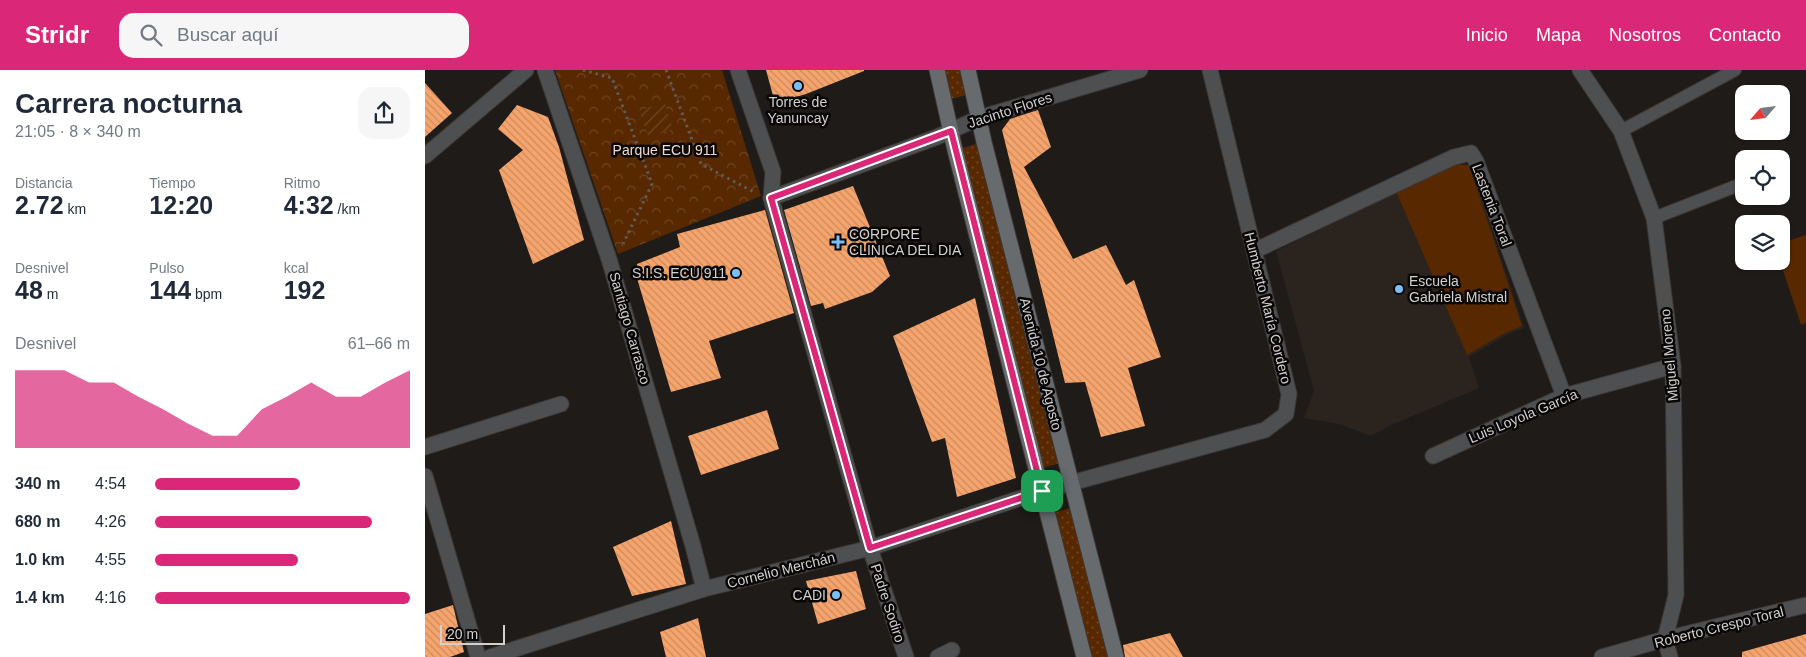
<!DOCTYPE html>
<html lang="es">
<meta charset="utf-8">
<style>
body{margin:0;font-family:Arial,sans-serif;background:#f6f6f7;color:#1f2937;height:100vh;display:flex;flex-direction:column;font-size:19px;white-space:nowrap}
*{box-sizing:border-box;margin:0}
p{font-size:16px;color:#747a83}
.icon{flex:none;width:28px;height:28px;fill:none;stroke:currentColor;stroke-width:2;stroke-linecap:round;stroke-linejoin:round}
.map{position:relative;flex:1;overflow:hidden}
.details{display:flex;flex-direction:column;background:#fff;width:425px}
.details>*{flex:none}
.needle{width:32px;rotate:242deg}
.buttons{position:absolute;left:1310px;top:15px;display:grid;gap:10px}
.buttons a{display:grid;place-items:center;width:55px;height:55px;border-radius:10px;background:#fff;box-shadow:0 1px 4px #0004;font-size:25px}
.scale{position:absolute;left:15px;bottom:12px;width:65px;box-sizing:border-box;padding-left:5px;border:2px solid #d3d1cf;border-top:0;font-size:14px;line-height:18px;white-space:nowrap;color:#d3d1cf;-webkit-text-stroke:4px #080606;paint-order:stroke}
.pin{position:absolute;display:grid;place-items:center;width:42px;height:42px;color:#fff;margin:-21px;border-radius:10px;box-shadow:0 2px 8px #0006}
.round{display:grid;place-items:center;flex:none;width:52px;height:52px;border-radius:15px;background:#f6f6f7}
.overview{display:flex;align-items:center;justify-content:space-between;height:85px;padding:0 15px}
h1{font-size:28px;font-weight:800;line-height:38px}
.stats{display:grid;grid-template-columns:repeat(3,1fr);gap:8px;height:85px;padding:5px 15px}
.stats div{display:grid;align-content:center}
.stats b{font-size:25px;font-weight:800}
.stats small{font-size:14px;font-weight:400}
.stats p{font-size:14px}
.chart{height:140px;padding:10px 15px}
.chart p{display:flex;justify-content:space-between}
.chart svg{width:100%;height:90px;margin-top:5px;fill:#db2777;opacity:.7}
ul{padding:0 15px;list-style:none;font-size:16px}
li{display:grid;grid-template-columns:80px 60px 1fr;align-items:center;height:38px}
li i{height:12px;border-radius:6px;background:#db2777}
header{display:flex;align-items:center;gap:30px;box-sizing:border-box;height:70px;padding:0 25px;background:#db2777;color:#fff}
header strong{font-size:24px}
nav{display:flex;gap:28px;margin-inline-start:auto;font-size:18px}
.search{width:350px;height:45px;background:#f6f6f7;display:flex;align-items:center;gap:12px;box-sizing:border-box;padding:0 18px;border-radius:15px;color:#747a83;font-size:19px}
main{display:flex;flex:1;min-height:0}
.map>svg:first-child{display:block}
.built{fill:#2b231d}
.grass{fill:url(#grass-dots)}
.park{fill:url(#park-crowns)}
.garden{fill:url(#garden-furrows)}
.pitch{fill:#582800}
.building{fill:url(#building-back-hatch)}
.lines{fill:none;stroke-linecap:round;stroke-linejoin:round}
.lane-casing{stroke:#3c3836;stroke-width:14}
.street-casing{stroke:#3c3836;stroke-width:17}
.secondary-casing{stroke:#3c3836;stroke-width:17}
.path{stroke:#5e5b59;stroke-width:3;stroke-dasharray:2.5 4;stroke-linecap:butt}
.lane{stroke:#4d4f50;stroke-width:12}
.street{stroke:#4d4f50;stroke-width:15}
.secondary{stroke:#686b6e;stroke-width:15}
.route-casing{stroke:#fff;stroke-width:10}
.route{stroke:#db2777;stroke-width:6}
.poi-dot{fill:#7abff8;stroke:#080606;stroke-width:2}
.labels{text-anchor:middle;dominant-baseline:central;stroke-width:5;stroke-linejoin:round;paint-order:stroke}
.poi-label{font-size:14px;fill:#d3d1cf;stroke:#080606;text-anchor:start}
.street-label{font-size:14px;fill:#d3d1cf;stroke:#080606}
.park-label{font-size:14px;fill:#f0dacd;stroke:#080606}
</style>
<header>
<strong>Stridr</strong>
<div class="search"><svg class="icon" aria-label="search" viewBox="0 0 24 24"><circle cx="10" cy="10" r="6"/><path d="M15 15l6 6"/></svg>Buscar aquí</div>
<nav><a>Inicio</a><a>Mapa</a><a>Nosotros</a><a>Contacto</a></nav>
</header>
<main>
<section class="details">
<div class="overview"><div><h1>Carrera nocturna</h1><p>21:05 · 8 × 340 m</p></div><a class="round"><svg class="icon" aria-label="share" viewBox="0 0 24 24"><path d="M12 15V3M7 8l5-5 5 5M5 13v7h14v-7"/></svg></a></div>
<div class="stats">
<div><p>Distancia</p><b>2.72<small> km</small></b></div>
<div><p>Tiempo</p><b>12:20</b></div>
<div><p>Ritmo</p><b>4:32<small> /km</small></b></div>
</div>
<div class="stats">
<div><p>Desnivel</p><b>48<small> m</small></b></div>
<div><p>Pulso</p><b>144<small> bpm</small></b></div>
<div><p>kcal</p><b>192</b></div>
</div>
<div class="chart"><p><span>Desnivel</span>61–66 m</p>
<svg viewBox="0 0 160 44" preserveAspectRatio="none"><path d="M0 44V6L10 6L20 6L30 12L40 12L50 19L60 25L70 32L80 38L90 38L100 25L110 19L120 12L130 19L140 19L150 12L160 6V44z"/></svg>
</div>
<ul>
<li><b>340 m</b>4:54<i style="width:57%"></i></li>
<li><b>680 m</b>4:26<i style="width:85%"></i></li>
<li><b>1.0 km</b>4:55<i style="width:56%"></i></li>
<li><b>1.4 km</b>4:16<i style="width:100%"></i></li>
</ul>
</section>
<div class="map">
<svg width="1381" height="587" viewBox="0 0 1381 587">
<defs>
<pattern id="grass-dots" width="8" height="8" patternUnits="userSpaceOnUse" patternTransform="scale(1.25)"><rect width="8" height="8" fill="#582800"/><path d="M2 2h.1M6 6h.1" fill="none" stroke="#6f4624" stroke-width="1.8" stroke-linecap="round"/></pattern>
<pattern id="park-crowns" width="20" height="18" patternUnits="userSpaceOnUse" patternTransform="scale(1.25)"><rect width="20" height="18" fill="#582800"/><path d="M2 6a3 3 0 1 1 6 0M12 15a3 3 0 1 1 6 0" fill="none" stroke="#6f4624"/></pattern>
<pattern id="garden-furrows" width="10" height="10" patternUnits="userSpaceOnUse" patternTransform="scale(1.25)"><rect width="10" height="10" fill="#582800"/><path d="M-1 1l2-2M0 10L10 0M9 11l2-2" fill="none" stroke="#6f4624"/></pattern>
<pattern id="building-back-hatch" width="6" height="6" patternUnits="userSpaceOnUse" patternTransform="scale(1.25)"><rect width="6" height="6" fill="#f6a46b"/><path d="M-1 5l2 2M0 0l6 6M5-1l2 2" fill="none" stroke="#c88b60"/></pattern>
</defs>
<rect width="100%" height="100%" fill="#1f1b19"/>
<path class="built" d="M1029,97H1046L1099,258L1082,265L1044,287L1054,318L969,354L946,366L914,354L879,348L889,321L851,181L972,121Z"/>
<g class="grass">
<path d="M512,0H543L548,24L519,30Z"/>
<path d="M559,72L641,392L612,399L530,80Z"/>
<path d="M653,436L691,587H659L623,444Z"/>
</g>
<path class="park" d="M130,0H297L336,126L193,184Z"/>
<path class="garden" d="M239,32L248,59L224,68L214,41Z"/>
<g class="pitch">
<path d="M1027,94L1044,95L1097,256L1080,263L1042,285L970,119Z"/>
<path d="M1381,165V253L1376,255L1355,191H1356V173Z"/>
</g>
<g class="building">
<path d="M341,0H439V1L381,24L350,33Z"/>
<path d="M0,13L27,43L0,67Z"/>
<path d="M92,35L123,47L134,77L159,170L108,194L74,100L98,80L73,59Z"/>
<path d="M613,40L626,77L599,97L648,189L681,175L701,215L709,210L736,287L703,298L720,356L676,367L660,312L640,313L577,60L585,49Z"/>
<path d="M428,116L465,206L447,222L400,239L398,233L386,236L359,140Z"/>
<path d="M340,140L369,243L284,271L296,308L246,322L211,205L212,194L255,177L252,164Z"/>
<path d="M550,228L591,408L532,427L520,368L507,372L468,266Z"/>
<path d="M342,340L354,379L276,405L263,366Z"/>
<path d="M246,451L261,514L207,526L188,477Z"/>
<path d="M431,501L441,539L393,554L381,511Z"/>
<path d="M28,535L39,582L25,587H0V544Z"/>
<path d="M273,548L281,587H241L235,562Z"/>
<path d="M745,563L758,587H700L698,575Z"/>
<path d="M1381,564V587H1317V582Z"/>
</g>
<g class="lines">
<g class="lane-casing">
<g id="lane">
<path d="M1196,61L1310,0"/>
<path d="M1229,148L1319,113"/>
</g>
</g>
<g class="street-casing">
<g id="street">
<path d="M120,0L184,189L268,476L279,519"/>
<path d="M313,0L348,102L346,128L445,478L481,587"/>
<path d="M1155,0L1196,61L1229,148L1248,296L1251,525L1240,569L1245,587"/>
<path d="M0,86L101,0"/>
<path d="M346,128L512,67L554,48L715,0"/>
<path d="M829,181L1029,87L1046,83L1051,91L1139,326"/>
<path d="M0,377L136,334"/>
<path d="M1008,386L1139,326L1248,296"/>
<path d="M0,406L53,587"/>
<path d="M65,587L279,519L445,478L617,421L840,360L861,344L864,324L785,0"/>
<path d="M513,587L527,580"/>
<path d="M1177,587L1240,569L1381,535"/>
</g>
</g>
<g class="secondary-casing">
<g id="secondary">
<path d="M512,0L530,80L659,587"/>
<path d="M543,0L559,72L691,587"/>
</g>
</g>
<g class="path">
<path d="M158,0L187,8L227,114L198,174"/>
<path d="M241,0L276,94L329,122"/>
</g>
<use href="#lane" class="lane"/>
<use href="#street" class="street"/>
<use href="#secondary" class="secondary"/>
</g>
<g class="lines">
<g class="route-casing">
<path id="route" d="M526,61L617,421L445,478L346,128Z"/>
</g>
<use href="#route" class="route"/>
</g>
<g class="poi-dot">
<circle cx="373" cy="16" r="5"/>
<path d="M410.5 164.5h5v5h5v5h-5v5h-5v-5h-5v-5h5z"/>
<circle cx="311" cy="203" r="5"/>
<circle cx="974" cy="219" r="5"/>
<circle cx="411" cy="525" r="5"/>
</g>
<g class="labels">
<g class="poi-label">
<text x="373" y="32" text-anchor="middle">Torres de<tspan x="373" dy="16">Yanuncay</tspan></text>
<text x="424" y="164">CORPORE<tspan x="424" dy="16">CLINICA DEL DIA</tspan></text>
<text x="301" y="203" text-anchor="end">S.I.S. ECU 911</text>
<text x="984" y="211">Escuela<tspan x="984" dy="16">Gabriela Mistral</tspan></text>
<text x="401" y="525" text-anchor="end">CADI</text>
</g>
<g class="street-label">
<text transform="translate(585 40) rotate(-18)">Jacinto Flores</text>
<text transform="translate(1067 135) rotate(69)">Lastenia Toral</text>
<text transform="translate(843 238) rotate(76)">Humberto María Cordero</text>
<text transform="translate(205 258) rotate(74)">Santiago Carrasco</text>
<text transform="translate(1244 285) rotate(-95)">Miguel Moreno</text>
<text transform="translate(616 294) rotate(76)">Avenida 10 de Agosto</text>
<text transform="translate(1098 346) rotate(-23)">Luis Loyola García</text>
<text transform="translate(356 500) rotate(-14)">Cornelio Merchán</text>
<text transform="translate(463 533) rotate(72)">Padre Sodiro</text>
<text transform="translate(1294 557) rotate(-14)">Roberto Crespo Toral</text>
</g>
<g class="park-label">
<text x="240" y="80">Parque ECU 911</text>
</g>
</g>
</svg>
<div class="buttons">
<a><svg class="needle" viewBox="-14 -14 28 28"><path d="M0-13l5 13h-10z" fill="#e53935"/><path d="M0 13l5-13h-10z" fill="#747a83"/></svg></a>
<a><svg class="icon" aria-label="locate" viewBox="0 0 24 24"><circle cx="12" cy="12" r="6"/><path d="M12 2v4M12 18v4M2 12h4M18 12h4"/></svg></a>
<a><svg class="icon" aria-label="layers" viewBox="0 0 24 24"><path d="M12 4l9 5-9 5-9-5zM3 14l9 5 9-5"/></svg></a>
</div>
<div class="scale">20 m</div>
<div class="pin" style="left:617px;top:421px;background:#1e9e55"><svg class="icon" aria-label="arrive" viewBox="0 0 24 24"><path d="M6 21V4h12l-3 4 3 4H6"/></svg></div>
</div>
</main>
